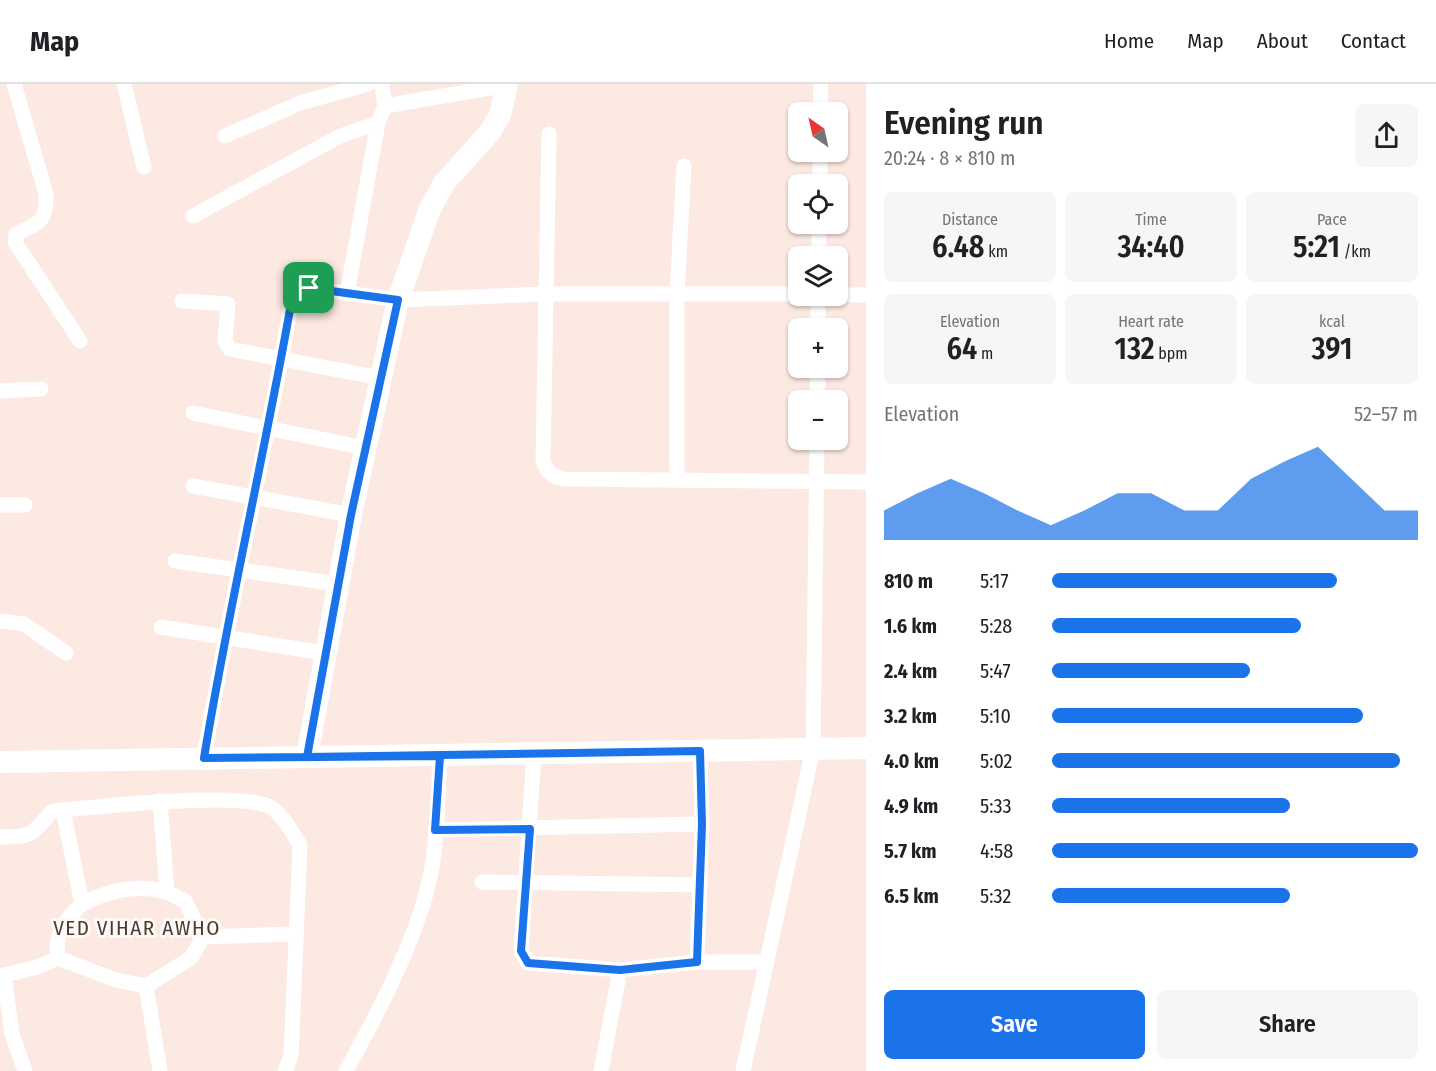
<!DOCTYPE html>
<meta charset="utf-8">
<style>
body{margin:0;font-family:"Fira Sans Condensed",sans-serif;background:#f6f6f6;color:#202124;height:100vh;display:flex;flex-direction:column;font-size:22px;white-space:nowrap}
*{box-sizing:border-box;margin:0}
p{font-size:20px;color:#757577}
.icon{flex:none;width:33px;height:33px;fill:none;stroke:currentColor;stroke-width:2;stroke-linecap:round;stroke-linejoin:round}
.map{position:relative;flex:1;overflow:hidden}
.side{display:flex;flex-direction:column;background:#fff;width:570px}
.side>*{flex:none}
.needle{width:39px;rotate:326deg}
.fabs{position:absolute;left:788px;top:18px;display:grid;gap:12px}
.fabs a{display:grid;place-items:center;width:60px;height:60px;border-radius:9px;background:#fff;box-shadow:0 2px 4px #0004;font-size:30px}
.pin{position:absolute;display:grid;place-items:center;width:51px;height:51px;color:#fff;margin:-26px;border-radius:12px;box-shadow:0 3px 9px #0006}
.round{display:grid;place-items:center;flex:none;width:63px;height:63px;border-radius:9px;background:#f6f6f6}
.headline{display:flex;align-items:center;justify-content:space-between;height:102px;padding:0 18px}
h1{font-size:33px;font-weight:600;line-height:45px}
.stats{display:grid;grid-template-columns:repeat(3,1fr);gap:9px;height:102px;padding:6px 18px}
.stats div{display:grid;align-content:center;border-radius:9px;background:#f6f6f6;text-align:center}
.stats b{font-size:30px;font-weight:600}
.stats small{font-size:16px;font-weight:400}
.stats p{font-size:16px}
.chart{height:168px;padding:12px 18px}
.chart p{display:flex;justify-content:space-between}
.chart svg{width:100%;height:108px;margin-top:6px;fill:#1a73e8;opacity:.7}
.primary-button{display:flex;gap:12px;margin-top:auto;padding:12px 18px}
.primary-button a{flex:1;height:69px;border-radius:9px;background:#1a73e8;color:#fff;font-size:24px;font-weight:600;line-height:69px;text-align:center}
.primary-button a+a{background:#f6f6f6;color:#202124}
ul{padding:0 18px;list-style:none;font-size:20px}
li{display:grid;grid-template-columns:96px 72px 1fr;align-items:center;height:45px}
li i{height:15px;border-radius:8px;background:#1a73e8}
header{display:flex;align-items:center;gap:36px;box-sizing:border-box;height:84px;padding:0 30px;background:#fff;border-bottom:2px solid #e0e0e0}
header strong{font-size:28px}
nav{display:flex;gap:33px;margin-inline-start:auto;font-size:21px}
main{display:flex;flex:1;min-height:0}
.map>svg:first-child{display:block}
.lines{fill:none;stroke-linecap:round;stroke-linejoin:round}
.street{stroke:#fff;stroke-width:15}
.secondary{stroke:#fff;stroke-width:22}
.route-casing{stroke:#fff;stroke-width:12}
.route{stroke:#1a73e8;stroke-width:8}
.labels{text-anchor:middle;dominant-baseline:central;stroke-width:6;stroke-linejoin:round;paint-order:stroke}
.neighbourhood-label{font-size:21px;letter-spacing:1.5px;fill:#4e3c33;stroke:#fefaf8}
</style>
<header>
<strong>Map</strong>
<nav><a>Home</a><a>Map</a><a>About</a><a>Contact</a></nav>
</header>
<main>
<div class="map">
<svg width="866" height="987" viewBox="0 0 866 987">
<rect width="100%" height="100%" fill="#fce9e1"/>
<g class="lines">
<g class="street">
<path d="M14,0L46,110C47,138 40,138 16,150L15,158L80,257"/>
<path d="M124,0L144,83"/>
<path d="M385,22L507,1"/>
<path d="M820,28L821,0"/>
<path d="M549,50L543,377C547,388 551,392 563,395L866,398"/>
<path d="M225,52L300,19L368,0"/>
<path d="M820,100V68"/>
<path d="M193,132L340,52L378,39"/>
<path d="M819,172V140"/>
<path d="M347,209L378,39L385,22L382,0"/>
<path d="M837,211H866"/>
<path d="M182,217L228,220L225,257L230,265L380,294"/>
<path d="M818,244V212"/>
<path d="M0,307L41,305"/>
<path d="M817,316L818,284"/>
<path d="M193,329L365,364"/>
<path d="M677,396V210L684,82"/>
<path d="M193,402L351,431"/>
<path d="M0,421H25"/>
<path d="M175,477L338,500"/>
<path d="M0,537L24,540L66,569"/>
<path d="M161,543L324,569"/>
<path d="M534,669L521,867L528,879L620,886L697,878H765"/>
<path d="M204,674C229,522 265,372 291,220L298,210L309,204L398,216L547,210H798"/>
<path d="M160,717L167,808L185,817L203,853"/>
<path d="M435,746L702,740"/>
<path d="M0,753C32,753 32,751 51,728L63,726C99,723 247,706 272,724C284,733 292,748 300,761L291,972L285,987"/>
<path d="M482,798L700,801"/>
<path d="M82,820C109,806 138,800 167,808"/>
<path d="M58,874C54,849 64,837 82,820L63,726"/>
<path d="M697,878L702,740L700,667"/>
<path d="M4,891L12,950L25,987"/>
<path d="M0,892L38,883L58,874L116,896L146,902L191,874L203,853L296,850"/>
<path d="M146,902L160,987"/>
<path d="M346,987C379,927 423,845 433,777C438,742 438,706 440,672"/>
<path d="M601,987L620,886"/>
<path d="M743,987L813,665L817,356"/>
</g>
<g class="secondary">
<path d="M307,673L351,431L398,216L430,125L444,99L490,48L500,31L507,0"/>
<path d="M0,678L866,664"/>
</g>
</g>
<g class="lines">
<g class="route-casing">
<path id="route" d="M309,204L298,210L291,220C264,372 229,522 204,674L440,672L435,746L530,745L521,867L528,879L620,886L697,878L702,740L700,667L307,673L351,431L398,216L309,204"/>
</g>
<use href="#route" class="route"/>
</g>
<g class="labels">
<g class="neighbourhood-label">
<text x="137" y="844">VED VIHAR AWHO</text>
</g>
</g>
</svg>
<div class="fabs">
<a><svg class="needle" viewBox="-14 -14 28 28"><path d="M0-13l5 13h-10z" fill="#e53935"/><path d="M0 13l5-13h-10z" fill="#757577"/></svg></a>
<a><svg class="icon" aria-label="locate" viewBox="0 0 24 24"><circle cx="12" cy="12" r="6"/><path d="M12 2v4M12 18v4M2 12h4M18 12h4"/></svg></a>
<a><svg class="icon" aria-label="layers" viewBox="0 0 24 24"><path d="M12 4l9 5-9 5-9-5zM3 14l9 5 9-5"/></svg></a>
<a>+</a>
<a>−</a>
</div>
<div class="pin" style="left:309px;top:204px;background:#1e9e55"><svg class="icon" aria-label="arrive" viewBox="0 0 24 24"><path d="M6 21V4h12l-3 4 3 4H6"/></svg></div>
</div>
<section class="side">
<div class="headline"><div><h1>Evening run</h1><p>20:24 · 8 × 810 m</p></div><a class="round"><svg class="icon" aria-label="share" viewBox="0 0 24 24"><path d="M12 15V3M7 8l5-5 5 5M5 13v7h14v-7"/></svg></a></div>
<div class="stats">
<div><p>Distance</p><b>6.48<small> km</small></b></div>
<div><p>Time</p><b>34:40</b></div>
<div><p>Pace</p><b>5:21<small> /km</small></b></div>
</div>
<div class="stats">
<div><p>Elevation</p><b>64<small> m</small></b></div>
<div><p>Heart rate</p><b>132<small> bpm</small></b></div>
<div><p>kcal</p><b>391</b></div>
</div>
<div class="chart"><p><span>Elevation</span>52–57 m</p>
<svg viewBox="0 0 160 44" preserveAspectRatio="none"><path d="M0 44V32L10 25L20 19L30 25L40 32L50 38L60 32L70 25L80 25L90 32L100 32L110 19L120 12L130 6L140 19L150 32L160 32V44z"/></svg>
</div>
<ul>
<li><b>810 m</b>5:17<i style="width:78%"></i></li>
<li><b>1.6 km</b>5:28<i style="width:68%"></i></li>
<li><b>2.4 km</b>5:47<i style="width:54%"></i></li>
<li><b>3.2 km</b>5:10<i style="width:85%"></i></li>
<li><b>4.0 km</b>5:02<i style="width:95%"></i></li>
<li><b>4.9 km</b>5:33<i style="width:65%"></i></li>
<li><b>5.7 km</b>4:58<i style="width:100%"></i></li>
<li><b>6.5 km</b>5:32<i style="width:65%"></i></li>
</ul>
<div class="primary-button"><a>Save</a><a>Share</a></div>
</section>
</main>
